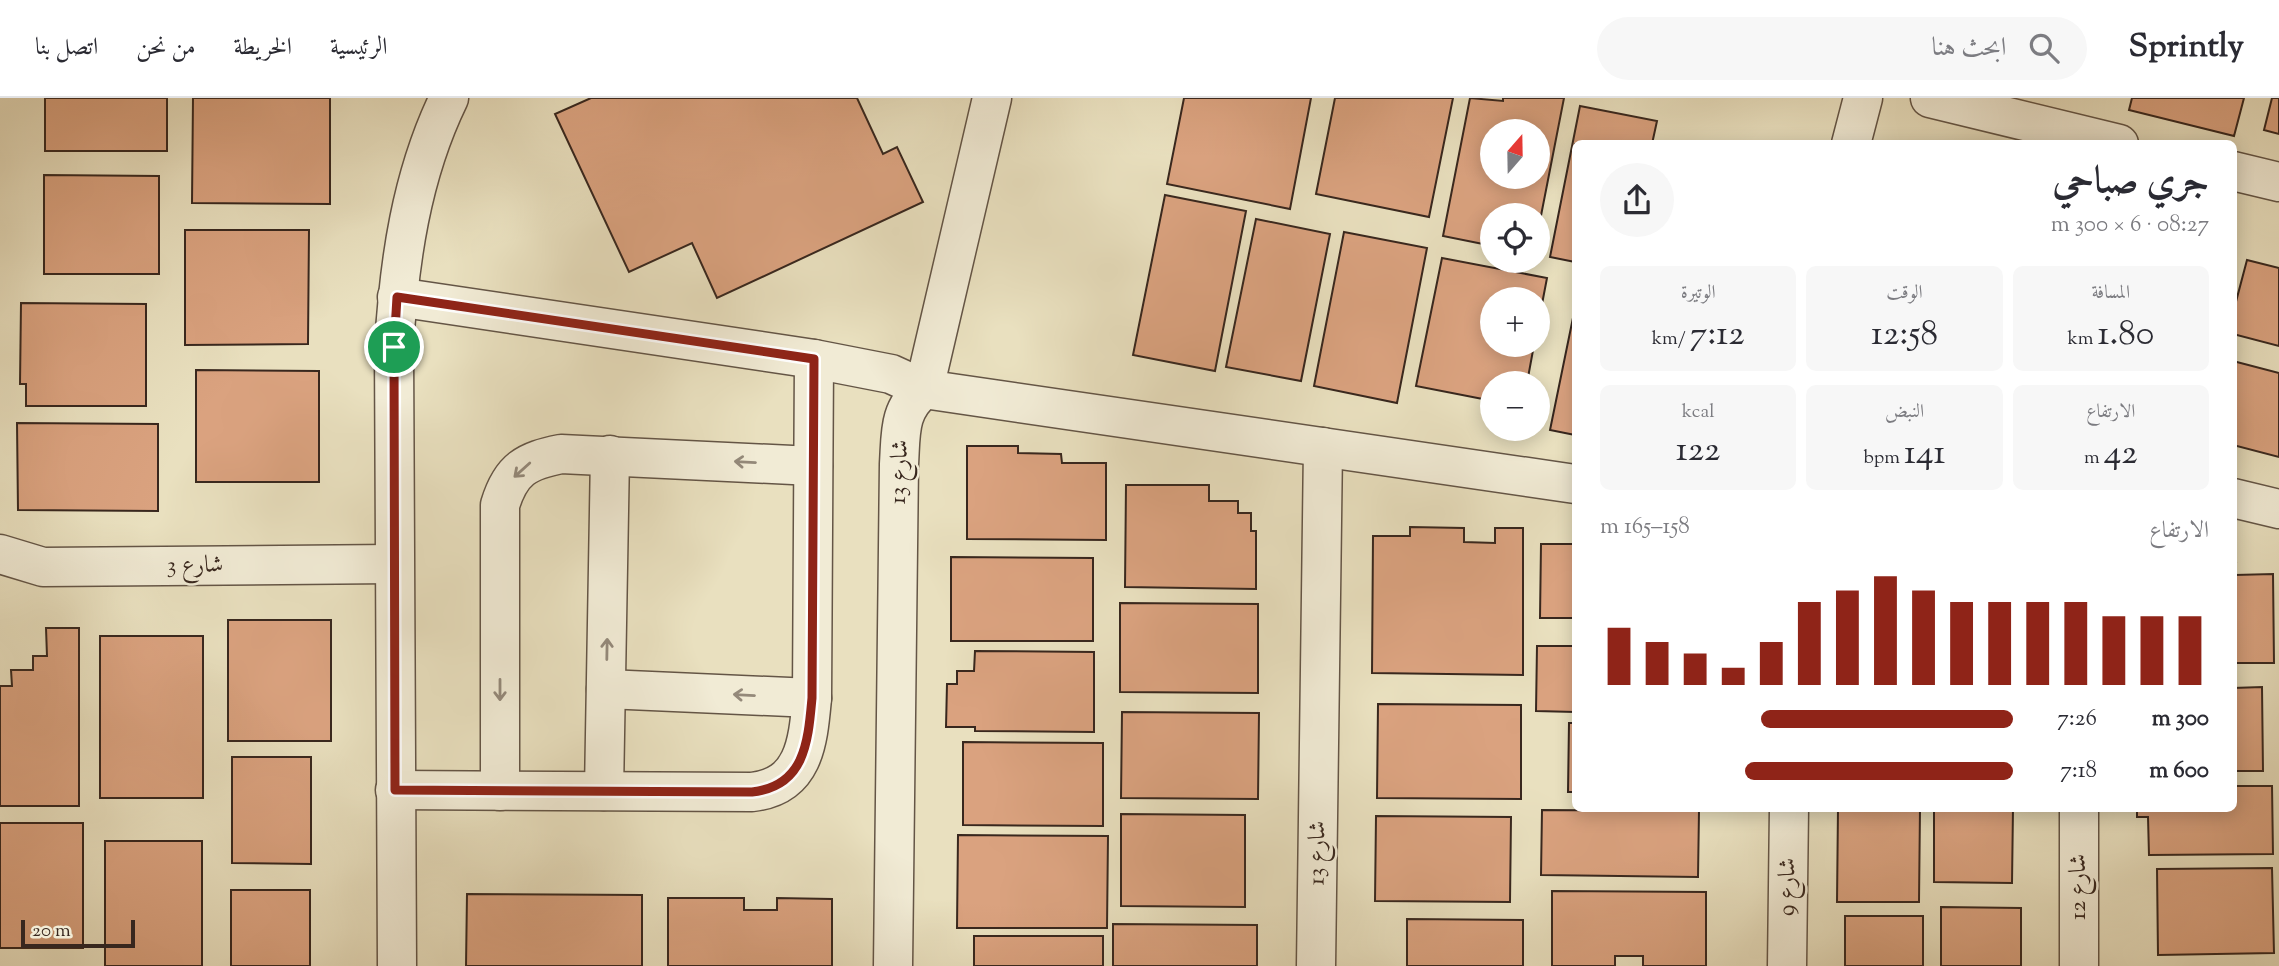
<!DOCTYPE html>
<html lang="ar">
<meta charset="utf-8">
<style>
body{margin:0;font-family:"Sorts Mill Goudy",Amiri,serif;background:#f7f7f7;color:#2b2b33;direction:rtl;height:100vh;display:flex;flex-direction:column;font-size:26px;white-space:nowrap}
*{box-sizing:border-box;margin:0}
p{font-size:23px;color:#7c7c81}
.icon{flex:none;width:38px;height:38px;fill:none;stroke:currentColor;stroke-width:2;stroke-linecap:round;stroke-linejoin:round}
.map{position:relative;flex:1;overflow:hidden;direction:ltr}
.details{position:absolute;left:1572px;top:42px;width:665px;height:672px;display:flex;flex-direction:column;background:#fff;border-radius:10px;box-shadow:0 4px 18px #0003;direction:rtl}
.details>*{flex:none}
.needle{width:46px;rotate:20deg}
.tools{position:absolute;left:1480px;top:21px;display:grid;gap:14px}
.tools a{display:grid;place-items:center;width:70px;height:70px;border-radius:50%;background:#fff;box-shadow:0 4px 18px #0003;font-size:35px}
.scale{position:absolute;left:21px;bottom:18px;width:114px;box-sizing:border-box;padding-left:7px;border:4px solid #38271e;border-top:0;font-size:19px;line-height:24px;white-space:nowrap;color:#38271e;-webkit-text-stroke:5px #f1ebd5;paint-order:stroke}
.pin{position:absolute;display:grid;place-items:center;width:60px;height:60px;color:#fff;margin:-30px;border:4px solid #fff;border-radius:50%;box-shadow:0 2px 7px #0007}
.round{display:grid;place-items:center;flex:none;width:74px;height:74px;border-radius:37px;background:#f7f7f7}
.head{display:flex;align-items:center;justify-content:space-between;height:119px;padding:0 28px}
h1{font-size:38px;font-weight:600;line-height:52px}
.figures{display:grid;grid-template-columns:repeat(3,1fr);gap:10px;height:119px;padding:7px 28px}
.figures div{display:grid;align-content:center;border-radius:10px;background:#f7f7f7;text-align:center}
.figures b{font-size:35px;font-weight:600}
.figures small{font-size:19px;font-weight:400}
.figures p{font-size:19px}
.chart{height:196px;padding:14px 28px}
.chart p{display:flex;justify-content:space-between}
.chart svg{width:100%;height:126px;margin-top:7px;stroke:#8f2418;stroke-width:6}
ul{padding:0 28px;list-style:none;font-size:23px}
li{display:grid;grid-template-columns:112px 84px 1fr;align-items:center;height:52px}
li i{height:18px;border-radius:9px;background:#8f2418}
header{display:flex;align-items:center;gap:42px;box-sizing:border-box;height:98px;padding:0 35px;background:#fff;border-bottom:2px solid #e1e1e2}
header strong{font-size:33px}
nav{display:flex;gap:38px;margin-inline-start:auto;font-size:24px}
.search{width:490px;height:63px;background:#f7f7f7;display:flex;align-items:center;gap:18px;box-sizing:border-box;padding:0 24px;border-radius:38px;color:#7c7c81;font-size:26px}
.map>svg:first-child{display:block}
.building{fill:#daa27f;stroke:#38271e;stroke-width:2;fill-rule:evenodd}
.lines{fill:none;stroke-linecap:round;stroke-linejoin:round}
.minor-casing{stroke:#645546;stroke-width:41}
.minor{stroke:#f1ebd5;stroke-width:38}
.oneway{stroke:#94897a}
.route-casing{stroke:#fff;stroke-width:14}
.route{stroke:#8f2418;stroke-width:9}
.labels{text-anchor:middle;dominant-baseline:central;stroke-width:5;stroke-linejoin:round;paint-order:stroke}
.street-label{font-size:24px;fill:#38271e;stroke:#f1ebd5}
</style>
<header>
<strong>Sprintly</strong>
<div class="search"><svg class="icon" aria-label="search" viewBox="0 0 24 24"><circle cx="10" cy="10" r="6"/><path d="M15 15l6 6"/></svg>ابحث هنا</div>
<nav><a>الرئيسية</a><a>الخريطة</a><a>من نحن</a><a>اتصل بنا</a></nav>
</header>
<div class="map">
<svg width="2279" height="868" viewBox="0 0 2279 868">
<rect width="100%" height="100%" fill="#e9e0bf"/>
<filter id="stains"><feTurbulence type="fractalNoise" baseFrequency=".00286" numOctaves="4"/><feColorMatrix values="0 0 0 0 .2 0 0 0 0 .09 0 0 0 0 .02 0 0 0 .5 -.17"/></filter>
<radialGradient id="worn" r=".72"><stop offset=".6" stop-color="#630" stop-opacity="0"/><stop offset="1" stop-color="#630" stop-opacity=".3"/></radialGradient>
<g class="building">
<rect x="45" y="0" width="122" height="53"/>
<path d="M193,0H330V106L192,105Z"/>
<path d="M591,0H857L883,56L897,49L923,104L717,200L692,145L629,174L555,16Z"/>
<path d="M1184,0H1311L1290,111L1167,86Z"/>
<path d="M1335,0H1453L1429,119L1316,96Z"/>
<path d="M1470,0L1503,3V0H1564L1538,133V117H1493V148L1443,138ZM1493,33H1538V79H1493Z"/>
<path d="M2132,0H2244L2234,38L2129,12Z"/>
<path d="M2272,0H2279V36L2264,32Z"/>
<path d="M1580,8L1657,23L1652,46H1575V164L1550,159Z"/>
<path d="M44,77L159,78V176H44Z"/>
<path d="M1165,97L1246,113L1215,273L1133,257Z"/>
<path d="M1256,121L1330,136L1301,283L1226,269Z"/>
<path d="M185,132H309L308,246L185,247Z"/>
<path d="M1344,134L1427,150L1397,305L1314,288Z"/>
<path d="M1442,160L1547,180L1538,227V201H1493V247H1534L1527,285H1493V303L1416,288Z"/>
<path d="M2247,162L2279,170V248L2233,236V215Z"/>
<path d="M21,205L146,206V308H26V286H20Z"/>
<path d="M1575,210V337L1550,332Z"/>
<path d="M2233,263L2279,275V359L2233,347Z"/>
<path d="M196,272L319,273V384H196Z"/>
<path d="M17,325L158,326V413L18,412Z"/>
<path d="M967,348H1018V355L1061,356L1062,365H1106V442L967,441Z"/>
<path d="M1126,387H1209V403H1238V415H1251V433H1256V491L1125,489Z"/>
<path d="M1410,429L1464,430V444L1495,445V430H1523V577L1372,575L1373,438H1410Z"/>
<path d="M1541,446H1575V520H1540Z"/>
<path d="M951,459L1093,460V543H951Z"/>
<path d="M2233,465H2236L2235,477L2273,476L2274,565H2233Z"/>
<path d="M1120,505L1258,506V595L1120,594Z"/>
<rect x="228" y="522" width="103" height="121"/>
<path d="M46,530H79V708H0V588H12L11,572H33V558H47Z"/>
<rect x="100" y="538" width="103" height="162"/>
<path d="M1537,548H1575V614L1536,613Z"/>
<path d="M975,553L1094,554V634L975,633V629H946L947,586H957V573H974Z"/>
<path d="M2262,589L2263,673H2233V590Z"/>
<path d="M1378,606L1521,607V701L1377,700Z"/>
<path d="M1122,614L1259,615L1258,701L1121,700Z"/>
<path d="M1569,625H1575V694H1568Z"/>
<path d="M963,644L1103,645V728L963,727Z"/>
<path d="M232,659H311V766L232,765Z"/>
<path d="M2233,688H2272L2273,756L2149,757L2148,719H2137V710H2233Z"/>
<path d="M1838,710H1920L1919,804H1837Z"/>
<path d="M1934,710H2013L2012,785L1934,784Z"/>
<path d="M1542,712L1699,713L1698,779L1541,777Z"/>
<path d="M1121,716L1245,717V809L1121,808Z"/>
<path d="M1376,718L1511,719L1510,804L1375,803Z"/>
<rect x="0" y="725" width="83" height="125"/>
<path d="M958,737L1108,738L1107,830H957Z"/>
<rect x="105" y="743" width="97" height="125"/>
<path d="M2272,770L2274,855L2158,857L2157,771Z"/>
<rect x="231" y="792" width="79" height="76"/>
<path d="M1552,793L1706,794V868H1643V858H1615V868H1552Z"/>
<path d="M467,796L642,797V868H466Z"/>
<path d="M668,800H744V812H777V800L832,801V868H668Z"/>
<path d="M1941,809L2021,810V868H1941Z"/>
<rect x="1845" y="818" width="78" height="50"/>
<path d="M1407,821L1523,822V868H1407Z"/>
<path d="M1113,826L1257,827V868H1113Z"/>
<rect x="974" y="838" width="129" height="30"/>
</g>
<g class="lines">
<g class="minor-casing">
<g id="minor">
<path d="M1930,0L2119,46"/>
<path d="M1851,46L1863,0"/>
<path d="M2233,73L2279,84"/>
<path d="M397,199L814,261L891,276L924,291L1575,386"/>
<path d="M924,291L992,0"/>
<path d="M2233,400L2279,411"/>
<path d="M0,456L43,469L393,466"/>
<path d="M606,591L812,600"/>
<path d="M395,692L752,694C805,688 808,643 812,600L814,261"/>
<path d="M500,693V407C511,371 526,363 561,356L813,368"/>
<path d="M604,693L610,357"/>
<path d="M2079,710V868"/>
<path d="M397,868L394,249C399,164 411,78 449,0"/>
<path d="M893,868L899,366C901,335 898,312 924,291"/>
<path d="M1316,868L1323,349"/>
<path d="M1787,868L1789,710"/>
</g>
</g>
<use href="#minor" class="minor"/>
</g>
<defs><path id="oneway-shaft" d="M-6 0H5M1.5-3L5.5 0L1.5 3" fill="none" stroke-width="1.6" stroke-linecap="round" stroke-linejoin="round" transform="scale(1.75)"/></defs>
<g class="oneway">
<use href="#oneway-shaft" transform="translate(745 364) rotate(-177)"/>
<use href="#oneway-shaft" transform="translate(522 372) rotate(138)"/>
<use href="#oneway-shaft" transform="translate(607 551) rotate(-89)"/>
<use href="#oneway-shaft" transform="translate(500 592) rotate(90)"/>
<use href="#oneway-shaft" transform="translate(744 597) rotate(-177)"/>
</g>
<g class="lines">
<g class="route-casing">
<path id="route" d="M397,199L814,261L812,600C808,644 805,688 752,694L395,692L394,249Z"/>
</g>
<use href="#route" class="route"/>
</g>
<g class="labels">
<g class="street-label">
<text transform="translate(900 374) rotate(-88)">شارع 13</text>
<text transform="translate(195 468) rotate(-1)">شارع 3</text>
<text transform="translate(1318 755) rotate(-89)">شارع 13</text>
<text transform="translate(1788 789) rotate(-89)">شارع 9</text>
<text transform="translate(2079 789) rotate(-90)">شارع 12</text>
</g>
</g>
<rect width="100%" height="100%" filter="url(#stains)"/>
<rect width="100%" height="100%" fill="url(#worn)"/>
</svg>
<div class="tools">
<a><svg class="needle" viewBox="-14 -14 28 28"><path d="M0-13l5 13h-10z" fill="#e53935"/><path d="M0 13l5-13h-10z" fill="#7c7c81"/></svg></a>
<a><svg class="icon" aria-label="locate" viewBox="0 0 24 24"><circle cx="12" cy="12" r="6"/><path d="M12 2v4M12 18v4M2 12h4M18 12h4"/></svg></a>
<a>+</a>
<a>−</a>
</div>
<div class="scale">20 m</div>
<div class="pin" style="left:394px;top:249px;background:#1e9e55"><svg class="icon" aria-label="arrive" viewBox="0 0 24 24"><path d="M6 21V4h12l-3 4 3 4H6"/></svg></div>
<section class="details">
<div class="head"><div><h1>جري صباحي</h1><p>08:27 · 6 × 300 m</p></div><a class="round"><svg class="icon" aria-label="share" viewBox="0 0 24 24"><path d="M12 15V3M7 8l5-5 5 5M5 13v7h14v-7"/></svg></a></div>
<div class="figures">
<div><p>المسافة</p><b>1.80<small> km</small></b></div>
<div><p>الوقت</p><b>12:58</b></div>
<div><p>الوتيرة</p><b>7:12<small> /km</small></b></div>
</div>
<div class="figures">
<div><p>الارتفاع</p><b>42<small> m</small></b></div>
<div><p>النبض</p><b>141<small> bpm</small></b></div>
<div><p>kcal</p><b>122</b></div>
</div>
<div class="chart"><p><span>الارتفاع</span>158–165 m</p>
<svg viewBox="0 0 160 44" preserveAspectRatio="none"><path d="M5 44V24M15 44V29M25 44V33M35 44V38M45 44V29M55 44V15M65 44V11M75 44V6M85 44V11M95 44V15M105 44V15M115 44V15M125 44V15M135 44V20M145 44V20M155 44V20"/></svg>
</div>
<ul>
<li><b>300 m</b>7:26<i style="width:61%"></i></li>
<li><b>600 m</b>7:18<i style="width:65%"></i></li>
</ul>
</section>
</div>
